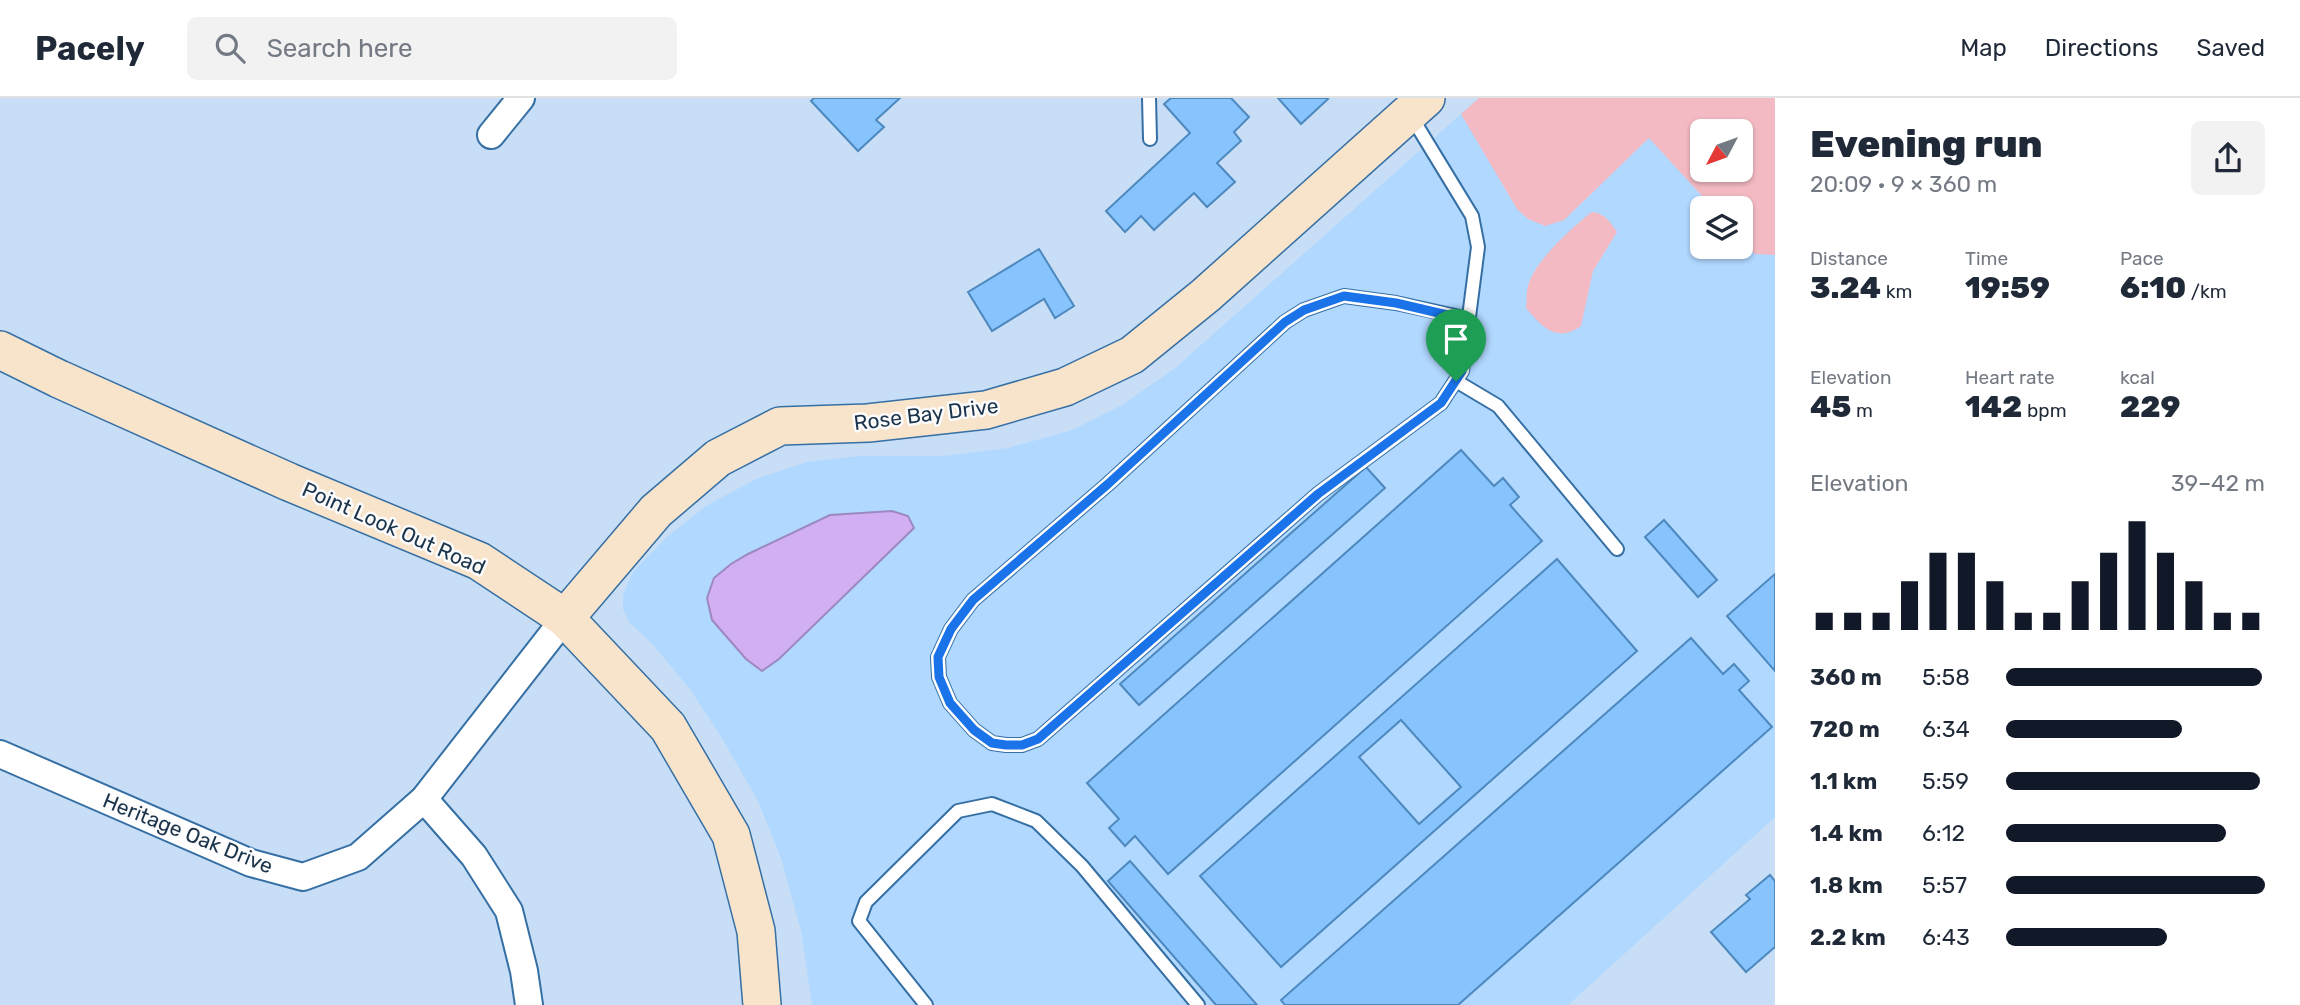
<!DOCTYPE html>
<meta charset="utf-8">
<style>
body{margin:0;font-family:Rubik,sans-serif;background:#f2f2f3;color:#1f2937;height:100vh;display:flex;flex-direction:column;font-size:26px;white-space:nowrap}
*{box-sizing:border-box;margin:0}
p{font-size:23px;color:#747a83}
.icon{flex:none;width:38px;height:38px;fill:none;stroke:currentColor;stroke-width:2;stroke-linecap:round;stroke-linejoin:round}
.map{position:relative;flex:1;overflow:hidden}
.sheet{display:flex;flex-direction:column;background:#fff;width:525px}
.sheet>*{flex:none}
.needle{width:46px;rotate:229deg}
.controls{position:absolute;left:1690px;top:21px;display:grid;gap:14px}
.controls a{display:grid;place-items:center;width:63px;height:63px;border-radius:10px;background:#fff;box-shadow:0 2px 5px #0004;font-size:35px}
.pin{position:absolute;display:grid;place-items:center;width:60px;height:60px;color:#fff;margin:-72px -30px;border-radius:50% 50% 50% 0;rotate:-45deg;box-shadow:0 0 7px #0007}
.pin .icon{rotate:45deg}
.round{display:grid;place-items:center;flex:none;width:74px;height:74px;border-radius:10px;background:#f2f2f3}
.summary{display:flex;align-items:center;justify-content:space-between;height:119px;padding:0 35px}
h1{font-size:38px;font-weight:800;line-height:52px}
.figures{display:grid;grid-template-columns:repeat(3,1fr);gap:10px;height:119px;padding:7px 35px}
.figures div{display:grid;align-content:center}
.figures b{font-size:30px;font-weight:800}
.figures small{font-size:19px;font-weight:400}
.figures p{font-size:19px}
.chart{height:196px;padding:14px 35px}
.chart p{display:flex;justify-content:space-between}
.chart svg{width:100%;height:126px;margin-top:7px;stroke:#111827;stroke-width:6}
ul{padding:0 35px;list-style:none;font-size:23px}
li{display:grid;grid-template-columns:112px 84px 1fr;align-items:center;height:52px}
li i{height:18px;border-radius:9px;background:#111827}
header{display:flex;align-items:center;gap:42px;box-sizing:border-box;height:98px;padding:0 35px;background:#fff;border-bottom:2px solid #e0e1e3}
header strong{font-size:33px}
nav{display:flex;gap:38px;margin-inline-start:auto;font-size:24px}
.search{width:490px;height:63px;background:#f2f2f3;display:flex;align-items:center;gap:18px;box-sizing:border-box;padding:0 24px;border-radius:10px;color:#747a83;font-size:26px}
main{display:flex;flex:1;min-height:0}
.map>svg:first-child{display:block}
.built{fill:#b1d8ff;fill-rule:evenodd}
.green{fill:#f4bac3;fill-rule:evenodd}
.water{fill:#d2aef2;stroke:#9b89c0;stroke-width:2}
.building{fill:#87c4fd;stroke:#4d88be;stroke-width:2;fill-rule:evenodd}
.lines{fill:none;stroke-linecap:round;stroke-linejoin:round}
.lane-casing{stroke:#356fa4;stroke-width:16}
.street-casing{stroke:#356fa4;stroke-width:30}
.secondary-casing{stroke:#356fa4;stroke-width:40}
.lane{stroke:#fff;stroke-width:12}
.street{stroke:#fff;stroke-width:26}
.secondary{stroke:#f8e3cb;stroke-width:37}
.route-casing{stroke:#fff;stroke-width:14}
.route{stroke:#1a73e8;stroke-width:9}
.labels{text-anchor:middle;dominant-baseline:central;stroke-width:5;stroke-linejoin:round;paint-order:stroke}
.street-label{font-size:21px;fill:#1c344b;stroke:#fcfcfc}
</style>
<header>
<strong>Pacely</strong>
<div class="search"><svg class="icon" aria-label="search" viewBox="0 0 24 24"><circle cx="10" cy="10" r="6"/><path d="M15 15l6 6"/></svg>Search here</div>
<nav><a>Map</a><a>Directions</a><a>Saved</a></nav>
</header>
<main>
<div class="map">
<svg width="1775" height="907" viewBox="0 0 1775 907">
<rect width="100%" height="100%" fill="#c7def6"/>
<path class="built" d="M1479,0H1775V719L1568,907H812L801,833L781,760L758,703L723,642L690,591L653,547L629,524L623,511V497L633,474L667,439L706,408L756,381L807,364L859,358H944L1008,350L1072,332L1122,307L1174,271ZM1703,33H1741V72H1703ZM1703,110H1741V149H1703Z"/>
<g class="green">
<path d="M1479,0H1775V157L1755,156L1741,141V110H1713L1649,40L1564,122L1545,128L1528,121L1517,111L1461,16ZM1741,33V72H1703V33Z"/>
<path d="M1592,114C1605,115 1610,124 1617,134L1593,173L1581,228C1557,245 1543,230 1526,210C1527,203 1526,195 1528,188C1534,164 1572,129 1592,114Z"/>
</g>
<path class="water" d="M892,413L908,418L914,430L779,561L762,573L746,561L712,522L707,500L714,480L731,466L748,456L830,417Z"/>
<g class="building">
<path d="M814,0H900L876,22L884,29L858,53L811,3Z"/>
<path d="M1171,0H1231L1249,19L1234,34L1241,43L1217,65L1235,84L1207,109L1194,95L1154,132L1141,118L1125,134L1106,113L1190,35L1164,6Z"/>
<path d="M1278,0H1326L1328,1L1301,26Z"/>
<path d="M1039,151L1074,208L1055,220L1044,201L992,233L968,194Z"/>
<path d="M1461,352L1494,388L1503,380L1519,399L1510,407L1542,443L1168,776L1135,738L1125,748L1109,730L1119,721L1087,685Z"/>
<path d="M1366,369L1385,390L1139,607L1120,586Z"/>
<path d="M1664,422L1717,482L1698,499L1645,439Z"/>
<path d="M1557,461L1637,553L1281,869L1200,778ZM1401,622L1461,689L1419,726L1359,659Z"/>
<path d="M1775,476V573L1727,518Z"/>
<path d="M1691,540L1723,576L1734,566L1749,583L1739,592L1772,629L1458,907H1285L1281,902Z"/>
<path d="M1130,763L1257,907H1216L1108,783Z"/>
<path d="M1770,777L1775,783V849L1746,874L1711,834L1750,801L1746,797Z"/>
</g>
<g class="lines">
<g class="lane-casing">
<g id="lane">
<path d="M1149,0L1150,41"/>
<path d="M1411,18L1472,118L1478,149L1462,273L1441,305L1318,396L1038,641L1022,647H1006L992,645L974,632L950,605L939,579L938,559L951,531L973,502L1108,386L1285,224L1304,212L1344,198L1396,205L1469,221"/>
<path d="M1456,283L1498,308L1617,451"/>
<path d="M926,907L859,823L866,804L958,713L992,706L1036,723L1082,768L1198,907"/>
</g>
</g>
<g class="street-casing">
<g id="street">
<path d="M491,37L521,0"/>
<path d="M0,656L251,765L303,779L358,759L424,701L565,520"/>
<path d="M424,701L474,758L509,813L524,873L529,907"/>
</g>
</g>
<g class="secondary-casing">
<g id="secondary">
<path d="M0,252L59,281L289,384L479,463L565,520L668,629L731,737L756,833L762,907"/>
<path d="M565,520L656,413L718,360L780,328L868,325L986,312L1065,289L1132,257L1206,197L1426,0"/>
</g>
</g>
<use href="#lane" class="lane"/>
<use href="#street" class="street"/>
<use href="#secondary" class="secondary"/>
</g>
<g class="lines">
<g class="route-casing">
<path id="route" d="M1344,198L1396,205L1469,222L1462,273L1441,305L1318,396L1038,641L1022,647H1006L992,645L974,632L950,605L939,579L938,559L951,531L973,502L1108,386L1285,224L1304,212Z"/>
</g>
<use href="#route" class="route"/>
</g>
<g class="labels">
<g class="street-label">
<text transform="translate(926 316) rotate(-7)">Rose Bay Drive</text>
<text transform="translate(394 430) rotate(24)">Point Look Out Road</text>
<text transform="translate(188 735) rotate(22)">Heritage Oak Drive</text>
</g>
</g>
</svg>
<div class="controls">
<a><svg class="needle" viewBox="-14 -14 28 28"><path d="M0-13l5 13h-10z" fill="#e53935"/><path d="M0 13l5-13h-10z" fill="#747a83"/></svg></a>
<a><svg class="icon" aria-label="layers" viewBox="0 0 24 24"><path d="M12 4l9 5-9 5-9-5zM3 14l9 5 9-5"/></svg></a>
</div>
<div class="pin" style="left:1456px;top:283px;background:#1e9e55"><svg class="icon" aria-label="arrive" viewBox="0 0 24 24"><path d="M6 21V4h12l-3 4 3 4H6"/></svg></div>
</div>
<section class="sheet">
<div class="summary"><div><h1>Evening run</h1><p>20:09 · 9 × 360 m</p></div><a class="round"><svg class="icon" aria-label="share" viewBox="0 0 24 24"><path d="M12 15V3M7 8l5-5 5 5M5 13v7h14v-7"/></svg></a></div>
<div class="figures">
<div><p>Distance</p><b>3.24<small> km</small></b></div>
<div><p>Time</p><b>19:59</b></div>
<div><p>Pace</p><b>6:10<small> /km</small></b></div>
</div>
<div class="figures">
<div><p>Elevation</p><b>45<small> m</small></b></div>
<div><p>Heart rate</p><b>142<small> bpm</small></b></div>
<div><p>kcal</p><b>229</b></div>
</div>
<div class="chart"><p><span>Elevation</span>39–42 m</p>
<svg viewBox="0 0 160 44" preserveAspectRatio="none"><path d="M5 44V38M15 44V38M25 44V38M35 44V27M45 44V17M55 44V17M65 44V27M75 44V38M85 44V38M95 44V27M105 44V17M115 44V6M125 44V17M135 44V27M145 44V38M155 44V38"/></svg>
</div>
<ul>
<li><b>360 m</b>5:58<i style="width:99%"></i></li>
<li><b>720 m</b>6:34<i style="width:68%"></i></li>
<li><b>1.1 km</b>5:59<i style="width:98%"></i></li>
<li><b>1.4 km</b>6:12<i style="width:85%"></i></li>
<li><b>1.8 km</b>5:57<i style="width:100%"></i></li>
<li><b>2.2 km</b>6:43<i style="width:62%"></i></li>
</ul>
</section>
</main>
